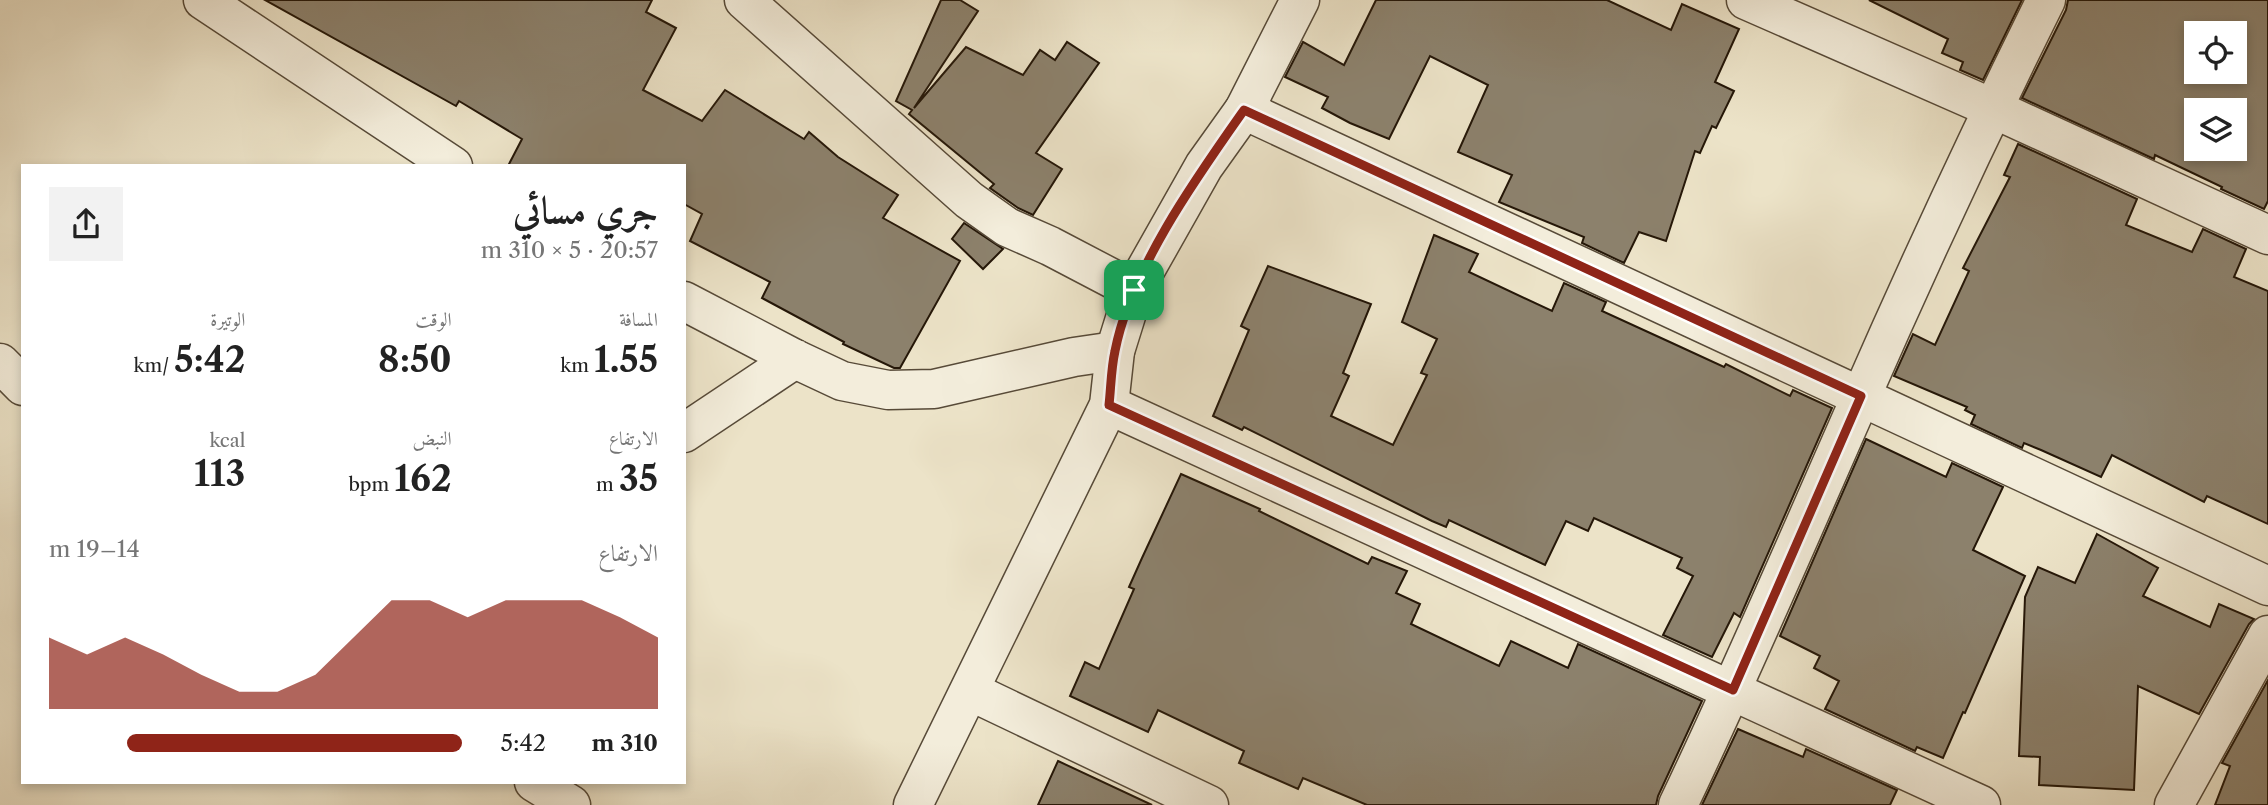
<!DOCTYPE html>
<html lang="ar">
<meta charset="utf-8">
<style>
body{margin:0;font-family:"Libre Caslon Text",Amiri,serif;background:#f2f2f2;color:#222;direction:rtl;height:100vh;display:flex;flex-direction:column;font-size:26px;white-space:nowrap}
*{box-sizing:border-box;margin:0}
p{font-size:23px;color:#767676}
.icon{flex:none;width:38px;height:38px;fill:none;stroke:currentColor;stroke-width:2;stroke-linecap:round;stroke-linejoin:round}
.map{position:relative;flex:1;overflow:hidden;direction:ltr}
.drawer{position:absolute;left:21px;top:164px;width:665px;height:620px;display:flex;flex-direction:column;background:#fff;border-radius:0px;box-shadow:0 4px 10px #0003;direction:rtl}
.drawer>*{flex:none}
.tools{position:absolute;left:2184px;top:21px;display:grid;gap:14px}
.tools a{display:grid;place-items:center;width:63px;height:63px;border-radius:0px;background:#fff;box-shadow:0 4px 10px #0003;font-size:35px}
.pin{position:absolute;display:grid;place-items:center;width:60px;height:60px;color:#fff;margin:-30px;border-radius:14px;box-shadow:0 4px 10px #0006}
.round{display:grid;place-items:center;flex:none;width:74px;height:74px;border-radius:0px;background:#f2f2f2}
.head{display:flex;align-items:center;justify-content:space-between;height:119px;padding:0 28px}
h1{font-size:38px;font-weight:700;line-height:52px}
.figures{display:grid;grid-template-columns:repeat(3,1fr);gap:10px;height:119px;padding:7px 28px}
.figures div{display:grid;align-content:center}
.figures b{font-size:35px;font-weight:700}
.figures small{font-size:19px;font-weight:400}
.figures p{font-size:19px}
.chart{height:196px;padding:14px 28px}
.chart p{display:flex;justify-content:space-between}
.chart svg{width:100%;height:126px;margin-top:7px;fill:#8f2418;opacity:.7}
ul{padding:0 28px;list-style:none;font-size:23px}
li{display:grid;grid-template-columns:112px 84px 1fr;align-items:center;height:52px}
li i{height:18px;border-radius:9px;background:#8f2418}
.map>svg:first-child{display:block}
.building{fill:#8c816c;stroke:#251708;stroke-width:2;fill-rule:evenodd}
.lines{fill:none;stroke-linecap:round;stroke-linejoin:round}
.minor-casing{stroke:#574a38;stroke-width:41}
.minor{stroke:#f3eddb;stroke-width:38}
.route-casing{stroke:#fff;stroke-width:14}
.route{stroke:#8f2418;stroke-width:9}
</style>
<div class="map">
<svg width="2268" height="805" viewBox="0 0 2268 805">
<rect width="100%" height="100%" fill="#ece3c8"/>
<filter id="stains"><feTurbulence type="fractalNoise" baseFrequency=".00286" numOctaves="4"/><feColorMatrix values="0 0 0 0 .2 0 0 0 0 .09 0 0 0 0 .02 0 0 0 .5 -.17"/></filter>
<radialGradient id="worn" r=".72"><stop offset=".6" stop-color="#630" stop-opacity="0"/><stop offset="1" stop-color="#630" stop-opacity=".3"/></radialGradient>
<g class="building">
<path d="M265,0H652L646,12L676,28L643,90L702,121L725,90L804,139L809,132L838,157L898,195L883,218L960,261L900,368H894L843,344L844,342L762,298L770,282L690,241L702,214L684,204V166H508L522,139L459,101L456,106Z"/>
<path d="M941,0H960L978,11L914,108L966,47L1023,75L1040,50L1055,60L1067,42L1099,63L1036,153L1062,169L1033,215L1018,208L990,188L994,184L909,114L912,110L896,101Z"/>
<path d="M1376,0H1607L1671,30L1682,4L1739,29L1715,82L1734,91L1716,128L1712,126L1700,153L1695,151L1666,241L1639,232L1624,263L1582,243L1584,237L1499,202L1512,175L1458,152L1488,85L1430,56L1389,139L1350,123L1322,108L1328,97L1285,77L1303,42L1344,65Z"/>
<path d="M1869,0H2022L1983,80L1960,70L1963,62L1942,53L1948,39Z"/>
<path d="M2068,0H2268V201L2264,209L2221,189L2222,187L2155,155L2154,159L2022,98L2066,10ZM2196,33H2235V72H2196ZM2196,110H2235V149H2196Z"/>
<path d="M2018,144L2137,199L2126,225L2192,252L2203,229L2246,249L2234,277L2268,291V524L2207,496L2204,502L2112,455L2101,477L2041,450L2024,443L2022,448L1971,424L1975,415L1965,410L1967,407L1894,376L1913,334L1935,345L1969,271L1963,268L2010,177L2004,175Z"/>
<path d="M964,223L1003,249L983,269L952,239Z"/>
<path d="M1434,235L1478,254L1469,272L1552,311L1564,283L1606,302L1602,311L1672,343L1724,367L1726,364L1790,396L1793,390L1832,408L1740,617L1734,613L1712,657L1663,635L1693,576L1677,568L1682,558L1594,518L1588,531L1566,521L1545,565L1449,520L1446,527L1432,521L1244,427L1242,430L1213,416L1249,330L1241,326L1268,266L1371,304L1343,373L1349,376L1331,416L1393,445L1427,375L1421,373L1437,339L1402,322Z"/>
<path d="M1866,439L1946,477L1952,463L2003,487L1973,550L2025,576L1965,713L1963,712L1943,758L1917,747L1915,751L1825,709L1839,681L1814,668L1820,656L1780,636Z"/>
<path d="M1181,474L1260,509L1259,511L1368,564L1372,557L1407,571L1396,593L1420,604L1411,624L1499,666L1511,641L1568,668L1578,644L1702,701L1658,796L1656,805H1367L1303,778L1298,789L1239,763L1244,751L1158,710L1148,732L1070,696L1085,662L1099,669L1134,589L1129,587L1142,558Z"/>
<path d="M2097,534L2158,568L2143,596L2210,627L2219,604L2254,619L2249,624L2199,714L2138,686L2134,790L2039,785L2040,757L2019,756L2025,597L2038,567L2075,583Z"/>
<path d="M2268,680V805H2215L2230,766L2222,763Z"/>
<path d="M1738,729L1803,757L1806,749L1897,790L1890,805H1702Z"/>
<path d="M1058,761L1152,805H1038Z"/>
</g>
<g class="lines">
<g class="minor-casing">
<g id="minor">
<path d="M203,0L453,166"/>
<path d="M744,0L969,200L1007,227L1050,246L1134,290"/>
<path d="M1746,0L1992,108L2268,235"/>
<path d="M1244,110L2268,586"/>
<path d="M684,301L795,359L842,381L888,390L934,389L1074,357L1115,351"/>
<path d="M0,363L23,386"/>
<path d="M1109,405L1981,805"/>
<path d="M684,433L795,359"/>
<path d="M970,691L1209,805"/>
<path d="M534,782L571,805"/>
<path d="M913,805L1109,405L1115,351L1134,290L1204,166L1244,110L1300,0"/>
<path d="M1678,805C1742,671 1800,535 1860,399C1919,264 1981,131 2046,0"/>
<path d="M2174,805L2268,635"/>
</g>
</g>
<use href="#minor" class="minor"/>
</g>
<g class="lines">
<g class="route-casing">
<path id="route" d="M1244,110L1861,396L1733,690L1109,405C1111,387 1111,369 1115,351C1131,269 1196,178 1244,110Z"/>
</g>
<use href="#route" class="route"/>
</g>
<rect width="100%" height="100%" filter="url(#stains)"/>
<rect width="100%" height="100%" fill="url(#worn)"/>
</svg>
<div class="tools">
<a><svg class="icon" aria-label="locate" viewBox="0 0 24 24"><circle cx="12" cy="12" r="6"/><path d="M12 2v4M12 18v4M2 12h4M18 12h4"/></svg></a>
<a><svg class="icon" aria-label="layers" viewBox="0 0 24 24"><path d="M12 4l9 5-9 5-9-5zM3 14l9 5 9-5"/></svg></a>
</div>
<div class="pin" style="left:1134px;top:290px;background:#1e9e55"><svg class="icon" aria-label="arrive" viewBox="0 0 24 24"><path d="M6 21V4h12l-3 4 3 4H6"/></svg></div>
<section class="drawer">
<div class="head"><div><h1>جري مسائي</h1><p>20:57 · 5 × 310 m</p></div><a class="round"><svg class="icon" aria-label="share" viewBox="0 0 24 24"><path d="M12 15V3M7 8l5-5 5 5M5 13v7h14v-7"/></svg></a></div>
<div class="figures">
<div><p>المسافة</p><b>1.55<small> km</small></b></div>
<div><p>الوقت</p><b>8:50</b></div>
<div><p>الوتيرة</p><b>5:42<small> /km</small></b></div>
</div>
<div class="figures">
<div><p>الارتفاع</p><b>35<small> m</small></b></div>
<div><p>النبض</p><b>162<small> bpm</small></b></div>
<div><p>kcal</p><b>113</b></div>
</div>
<div class="chart"><p><span>الارتفاع</span>14–19 m</p>
<svg viewBox="0 0 160 44" preserveAspectRatio="none"><path d="M0 44V19L10 25L20 19L30 25L40 32L50 38L60 38L70 32L80 19L90 6L100 6L110 12L120 6L130 6L140 6L150 12L160 19V44z"/></svg>
</div>
<ul>
<li><b>310 m</b>5:42<i style="width:81%"></i></li>
</ul>
</section>
</div>
